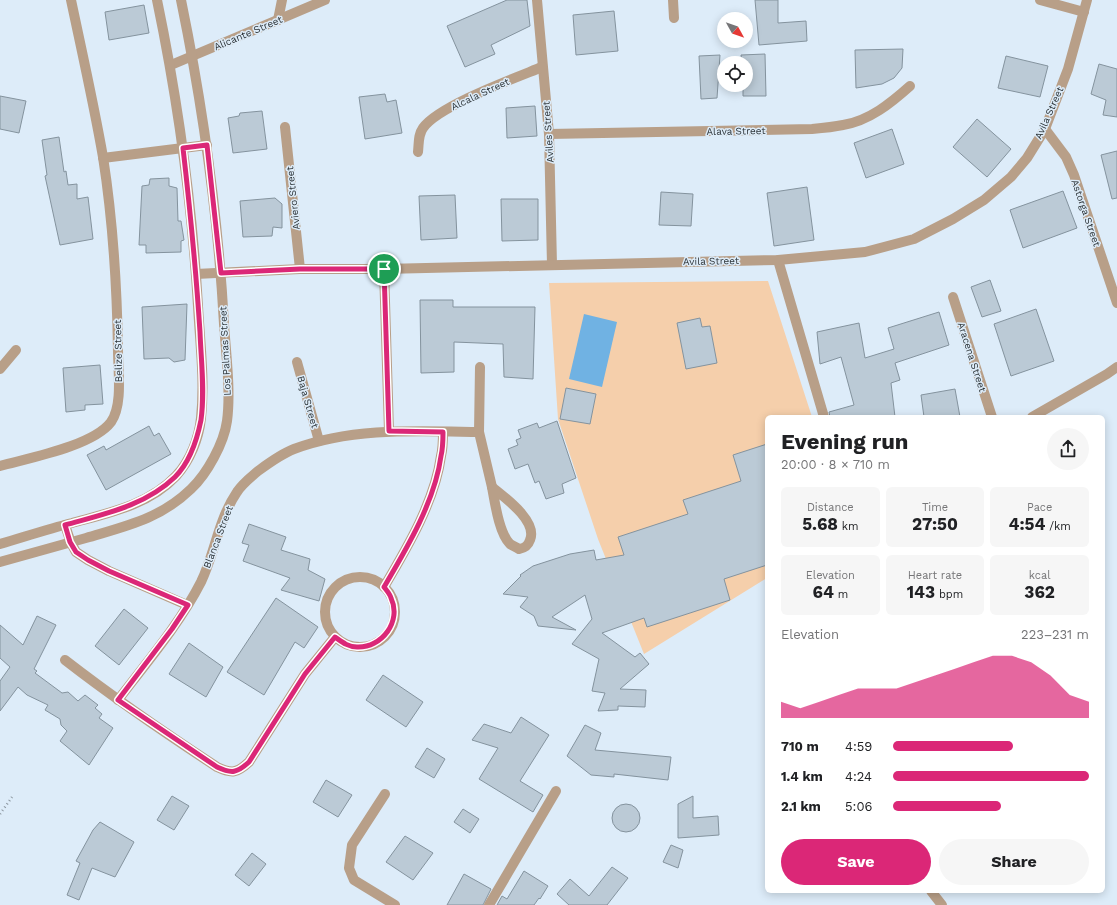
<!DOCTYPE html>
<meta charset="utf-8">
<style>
body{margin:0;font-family:"Work Sans",sans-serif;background:#f6f6f6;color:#202124;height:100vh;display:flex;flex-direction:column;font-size:15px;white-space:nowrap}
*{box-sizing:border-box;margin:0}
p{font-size:13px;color:#757577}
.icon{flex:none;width:22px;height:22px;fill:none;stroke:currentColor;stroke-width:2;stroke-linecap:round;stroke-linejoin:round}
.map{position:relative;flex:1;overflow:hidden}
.side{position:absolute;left:765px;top:415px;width:340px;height:478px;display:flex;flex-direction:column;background:#fff;border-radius:6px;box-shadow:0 2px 10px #0003}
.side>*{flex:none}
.needle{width:26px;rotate:130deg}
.buttons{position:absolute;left:717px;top:12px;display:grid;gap:8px}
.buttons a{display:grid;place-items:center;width:36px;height:36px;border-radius:50%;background:#fff;box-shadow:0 2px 10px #0003;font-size:20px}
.pin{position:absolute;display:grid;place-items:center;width:34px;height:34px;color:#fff;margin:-17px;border:2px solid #fff;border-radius:50%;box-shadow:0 1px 4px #0007}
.round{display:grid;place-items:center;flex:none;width:42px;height:42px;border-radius:21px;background:#f6f6f6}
.head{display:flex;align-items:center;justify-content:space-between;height:68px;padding:0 16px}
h1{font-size:22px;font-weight:700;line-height:30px}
.figures{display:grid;grid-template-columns:repeat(3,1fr);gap:6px;height:68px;padding:4px 16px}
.figures div{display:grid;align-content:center;border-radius:6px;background:#f6f6f6;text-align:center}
.figures b{font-size:17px;font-weight:700}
.figures small{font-size:11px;font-weight:400}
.figures p{font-size:11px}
.chart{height:112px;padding:8px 16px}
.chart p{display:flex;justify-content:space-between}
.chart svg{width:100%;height:72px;margin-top:4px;fill:#db2777;opacity:.7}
.primary-button{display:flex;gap:8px;margin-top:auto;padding:8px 16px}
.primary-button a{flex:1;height:46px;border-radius:24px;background:#db2777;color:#fff;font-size:16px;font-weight:700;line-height:46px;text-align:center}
.primary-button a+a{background:#f6f6f6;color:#202124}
ul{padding:0 16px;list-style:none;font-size:13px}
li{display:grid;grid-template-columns:64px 48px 1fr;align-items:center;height:30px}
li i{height:10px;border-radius:5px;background:#db2777}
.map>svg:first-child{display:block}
.green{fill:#f5cfab}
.water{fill:#70b2e3}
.building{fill:#bbcad6;stroke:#84939e}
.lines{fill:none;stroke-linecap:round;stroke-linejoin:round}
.path{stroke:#8d98a1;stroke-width:2.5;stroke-dasharray:1 3;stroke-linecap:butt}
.minor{stroke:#b89f88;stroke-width:10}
.route-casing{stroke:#fff;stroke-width:8}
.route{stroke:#db2777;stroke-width:5}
.labels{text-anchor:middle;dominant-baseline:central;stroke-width:3;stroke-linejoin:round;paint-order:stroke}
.street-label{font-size:10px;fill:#2d3438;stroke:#ddecf9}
</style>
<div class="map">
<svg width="1117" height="905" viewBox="0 0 1117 905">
<rect width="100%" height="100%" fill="#ddecf9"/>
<path class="green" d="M768,281L812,417H767V578L644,654L598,539L558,419L549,283Z"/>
<path class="water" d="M584,314L617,322L602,387L569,379Z"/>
<g class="building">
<path d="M507,0H527L530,26L491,45L495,54L465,67L447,26Z"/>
<path d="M755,0H778V23L806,21L807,41L759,45Z"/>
<path d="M144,5L149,33L109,40L105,12Z"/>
<path d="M614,11L618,51L576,55L573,15Z"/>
<path d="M903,49L902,68L894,78L882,84L856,88L855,50Z"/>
<path d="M765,54L766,96H743V85H746V63H742L741,55Z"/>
<path d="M720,55L717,98L701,99L699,56Z"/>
<path d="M1006,56L1048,66L1040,97L998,88Z"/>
<path d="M1099,64L1117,69V117L1103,115L1106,100L1091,94Z"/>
<path d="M385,94L387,102L396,100L402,133L365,139L359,97Z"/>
<path d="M0,96L26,101L19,133L0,129Z"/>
<path d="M535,106L537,136L507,138L506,108Z"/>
<path d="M262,111L267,149L233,153L228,118L239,116L240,113Z"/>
<path d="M977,119L1011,149L987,177L953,147Z"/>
<path d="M892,129L904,164L866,178L854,143Z"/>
<path d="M59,137L64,172L66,171L68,185L77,184V199L88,197L93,239L60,245L45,176L47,175L42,140Z"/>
<path d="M1117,151V198L1112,199L1101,155Z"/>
<path d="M169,178V186L177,188L178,221H181L184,240L181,241V252L146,253V245H139L142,186L149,185L150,179Z"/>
<path d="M807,187L814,240L774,246L767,193Z"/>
<path d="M1063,191L1077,228L1023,248L1010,210Z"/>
<path d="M661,192L693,194L691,226L659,225Z"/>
<path d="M455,195L457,238L421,240L419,196Z"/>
<path d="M275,198L282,204V228L273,227L272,236L243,237L240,201Z"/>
<path d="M501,199H538V240L502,241Z"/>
<path d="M990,280L1001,311L982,317L971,287Z"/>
<path d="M420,300H453V307H535L533,379L504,377L503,344L454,342V372L421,373Z"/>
<path d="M187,304L185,360L174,362L169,358L144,359L142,307Z"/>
<path d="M1036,309L1054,361L1011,376L994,324Z"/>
<path d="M939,312L949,345L895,363L900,380L891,383L895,417H830L829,412L854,405L841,357L820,364L817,332L859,323L865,358L894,349L888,328Z"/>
<path d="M700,318L702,327L710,326L717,363L686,369L677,323Z"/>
<path d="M100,365L103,404L85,405V410L66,412L63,368Z"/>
<path d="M566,388L596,394L590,424L560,419Z"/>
<path d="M955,389L960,417H924L921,395Z"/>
<path d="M557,421L576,478L562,484L564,493L546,499L539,481L535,483L528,464L515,469L508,449L518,445L516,440L521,438L518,430L537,423L539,428Z"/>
<path d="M149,426L154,436L159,433L171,454L106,490L87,455L104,446L106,450Z"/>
<path d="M767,444V565L724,579L730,600L647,627L644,618L602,633L635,657L640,653L649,664L620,689L646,690L645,707L618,706V710L598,711L605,693L592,691L599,659L572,644L592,619L585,595L552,617L576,630L538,626L534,616L520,607L528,597L503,594L521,576L520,575L533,566L570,554L594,550L596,560L624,555L618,537L688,514L683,500L741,481L733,455Z"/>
<path d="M249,524L286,537L281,550L310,559L308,570L325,579L319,601L281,590L290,578L243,561L249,545L242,543Z"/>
<path d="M276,598L318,627L304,648L295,642L264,695L227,672Z"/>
<path d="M124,609L148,628L119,665L95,646Z"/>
<path d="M37,616L56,625L34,669L37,671L35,673L62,693L68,692L78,701L85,695L98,705L95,708L102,714L99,718L113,728L89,765L60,741L67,731L61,725L60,719L45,710L48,705L27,695L18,687L0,711V681L10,667L0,658V625L23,645Z"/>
<path d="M189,643L223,667L206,697L169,674Z"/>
<path d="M383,675L423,702L406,727L366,700Z"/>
<path d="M521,717L549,735L520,781L543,795L533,812L479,779L498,748L472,740L484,724L511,733Z"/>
<path d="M585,725L601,733L595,750L671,757L668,780L614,774V777L591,775L567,756Z"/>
<path d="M427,748L445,759L434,778L415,767Z"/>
<path d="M326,780L352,795L338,817L313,802Z"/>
<path d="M172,796L189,806L174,830L157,820Z"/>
<path d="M693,796V818L718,816L719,835L678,838V804Z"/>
<circle cx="626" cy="818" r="14"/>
<path d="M463,809L479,819L470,833L454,822Z"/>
<path d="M100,822L134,842L115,877L92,868L79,900L67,895L80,863L76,861L93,830Z"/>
<path d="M405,836L433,853L413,880L386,862Z"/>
<path d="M671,845L683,850L678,868L663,862Z"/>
<path d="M252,853L266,864L249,886L235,875Z"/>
<path d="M612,867L628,878L607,905H569L557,894L570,879L589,896Z"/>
<path d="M524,871L548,886L540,899L539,898L534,905H497L502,896L507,899Z"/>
<path d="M464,874L491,889L483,905H447Z"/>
</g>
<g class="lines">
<path class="path" d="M0,814L12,797"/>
<g class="minor">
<path d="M537,0L549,134L552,265"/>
<path d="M673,0L674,18"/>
<path d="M1040,0L1084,12"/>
<path d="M278,20L282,0"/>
<path d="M171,65L325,0"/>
<path d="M285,127L300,269"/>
<path d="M1045,129L1066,157L1074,175L1117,303"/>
<path d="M549,134L812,129C823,128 833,127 843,125C869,121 891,103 910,86"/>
<path d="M418,152C419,143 418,135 423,128C438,106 515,78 542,67"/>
<path d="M103,158L207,145"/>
<path d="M778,260L824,417"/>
<path d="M384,269L389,431"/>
<path d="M196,274L300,269H384L778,260L865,252L914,239L953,219L984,200L1011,177L1027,158L1045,129L1068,69L1087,0"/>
<path d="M953,297L992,417"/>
<path d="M297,362L319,441"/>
<path d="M480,367L479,432L492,487"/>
<path d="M0,369L16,350"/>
<path d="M1032,417L1107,374L1117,367"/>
<path d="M0,466C29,458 93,446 111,422C123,405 118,371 118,351C117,286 113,221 103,157C94,105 82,52 71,0"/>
<path d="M492,487C504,497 538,521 530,540C528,546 525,548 519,549C516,547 513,546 510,544C499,533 495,503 492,487Z"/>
<path d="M65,525L71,543L76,552L88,560L109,571L187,605"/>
<path d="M0,544C24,537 48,529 72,523C108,513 149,505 176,476C190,461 199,438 201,418C205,381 200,343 198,306C192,203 178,101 157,0"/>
<path d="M0,562C29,554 57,546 86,538C126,526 160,519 191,489C207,474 224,443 227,421C231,392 226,354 224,324C218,215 203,107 181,0"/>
<circle cx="360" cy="612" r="35"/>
<path d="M384,587C407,548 435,501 441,456C443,448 443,440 443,432"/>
<path d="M65,660C114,698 165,733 217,767C232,774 237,773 249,762L305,674L335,637"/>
<path d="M118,700C147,662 179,625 201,582C215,553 218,520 237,492C242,484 251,477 258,471C269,463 281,454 294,449C352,427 419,431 479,432"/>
<path d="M385,794L352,845L349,868L354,880L395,905"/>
<path d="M931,891L942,905"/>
<path d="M489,905L556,791"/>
</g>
</g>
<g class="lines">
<g class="route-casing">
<path id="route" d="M207,145L221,273L300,269H384L389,431L443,432C443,440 443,448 441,456C435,501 407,548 384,587C387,591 390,594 391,598C402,621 382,648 357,647C348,647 342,642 335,637L305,674L249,762C237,773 232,774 217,767L118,700L172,629L188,605L109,571L88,560L76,552L70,542L65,525C104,514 145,506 175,477C190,462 197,440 201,420C205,391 201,360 200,332C196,270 190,209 183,148Z"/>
</g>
<use href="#route" class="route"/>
</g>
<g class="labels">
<g class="street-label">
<text transform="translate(248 33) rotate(-23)">Alicante Street</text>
<text transform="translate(480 94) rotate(-25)">Alcala Street</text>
<text transform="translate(1049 113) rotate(-66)">Avila Street</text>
<text transform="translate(736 131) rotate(-1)">Alava Street</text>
<text transform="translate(548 132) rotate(-94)">Aviles Street</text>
<text transform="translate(293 198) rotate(-96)">Aviero Street</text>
<text transform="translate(1086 213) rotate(71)">Astorga Street</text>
<text transform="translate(711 261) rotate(-1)">Avila Street</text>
<text transform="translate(118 351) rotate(-91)">Belize Street</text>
<text transform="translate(225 351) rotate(-93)">Los Palmas Street</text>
<text transform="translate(972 357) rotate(72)">Aracena Street</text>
<text transform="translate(308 402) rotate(74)">Baja Street</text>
<text transform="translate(218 537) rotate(-69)">Blanca Street</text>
</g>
</g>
</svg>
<div class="buttons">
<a><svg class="needle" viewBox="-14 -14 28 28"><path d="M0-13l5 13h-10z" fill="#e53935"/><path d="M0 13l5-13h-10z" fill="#757577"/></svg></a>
<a><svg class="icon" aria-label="locate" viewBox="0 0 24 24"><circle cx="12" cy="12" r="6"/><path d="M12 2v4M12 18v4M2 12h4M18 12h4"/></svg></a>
</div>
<div class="pin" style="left:384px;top:269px;background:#1e9e55"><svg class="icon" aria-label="arrive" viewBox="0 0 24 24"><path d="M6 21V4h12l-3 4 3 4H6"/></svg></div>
<section class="side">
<div class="head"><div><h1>Evening run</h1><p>20:00 · 8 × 710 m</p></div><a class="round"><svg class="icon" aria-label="share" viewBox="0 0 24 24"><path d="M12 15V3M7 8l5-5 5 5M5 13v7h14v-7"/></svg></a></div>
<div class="figures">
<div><p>Distance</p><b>5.68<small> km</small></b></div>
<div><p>Time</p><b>27:50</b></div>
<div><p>Pace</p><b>4:54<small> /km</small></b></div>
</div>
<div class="figures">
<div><p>Elevation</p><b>64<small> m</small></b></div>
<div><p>Heart rate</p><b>143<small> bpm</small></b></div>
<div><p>kcal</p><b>362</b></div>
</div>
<div class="chart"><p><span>Elevation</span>223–231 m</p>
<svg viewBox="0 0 160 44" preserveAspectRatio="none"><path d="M0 44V34L10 38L20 34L30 30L40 26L50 26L60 26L70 22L80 18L90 14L100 10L110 6L120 6L130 10L140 18L150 30L160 34V44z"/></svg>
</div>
<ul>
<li><b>710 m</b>4:59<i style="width:61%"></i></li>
<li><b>1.4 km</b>4:24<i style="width:100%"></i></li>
<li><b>2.1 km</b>5:06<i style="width:55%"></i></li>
</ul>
<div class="primary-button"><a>Save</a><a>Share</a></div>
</section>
</div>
